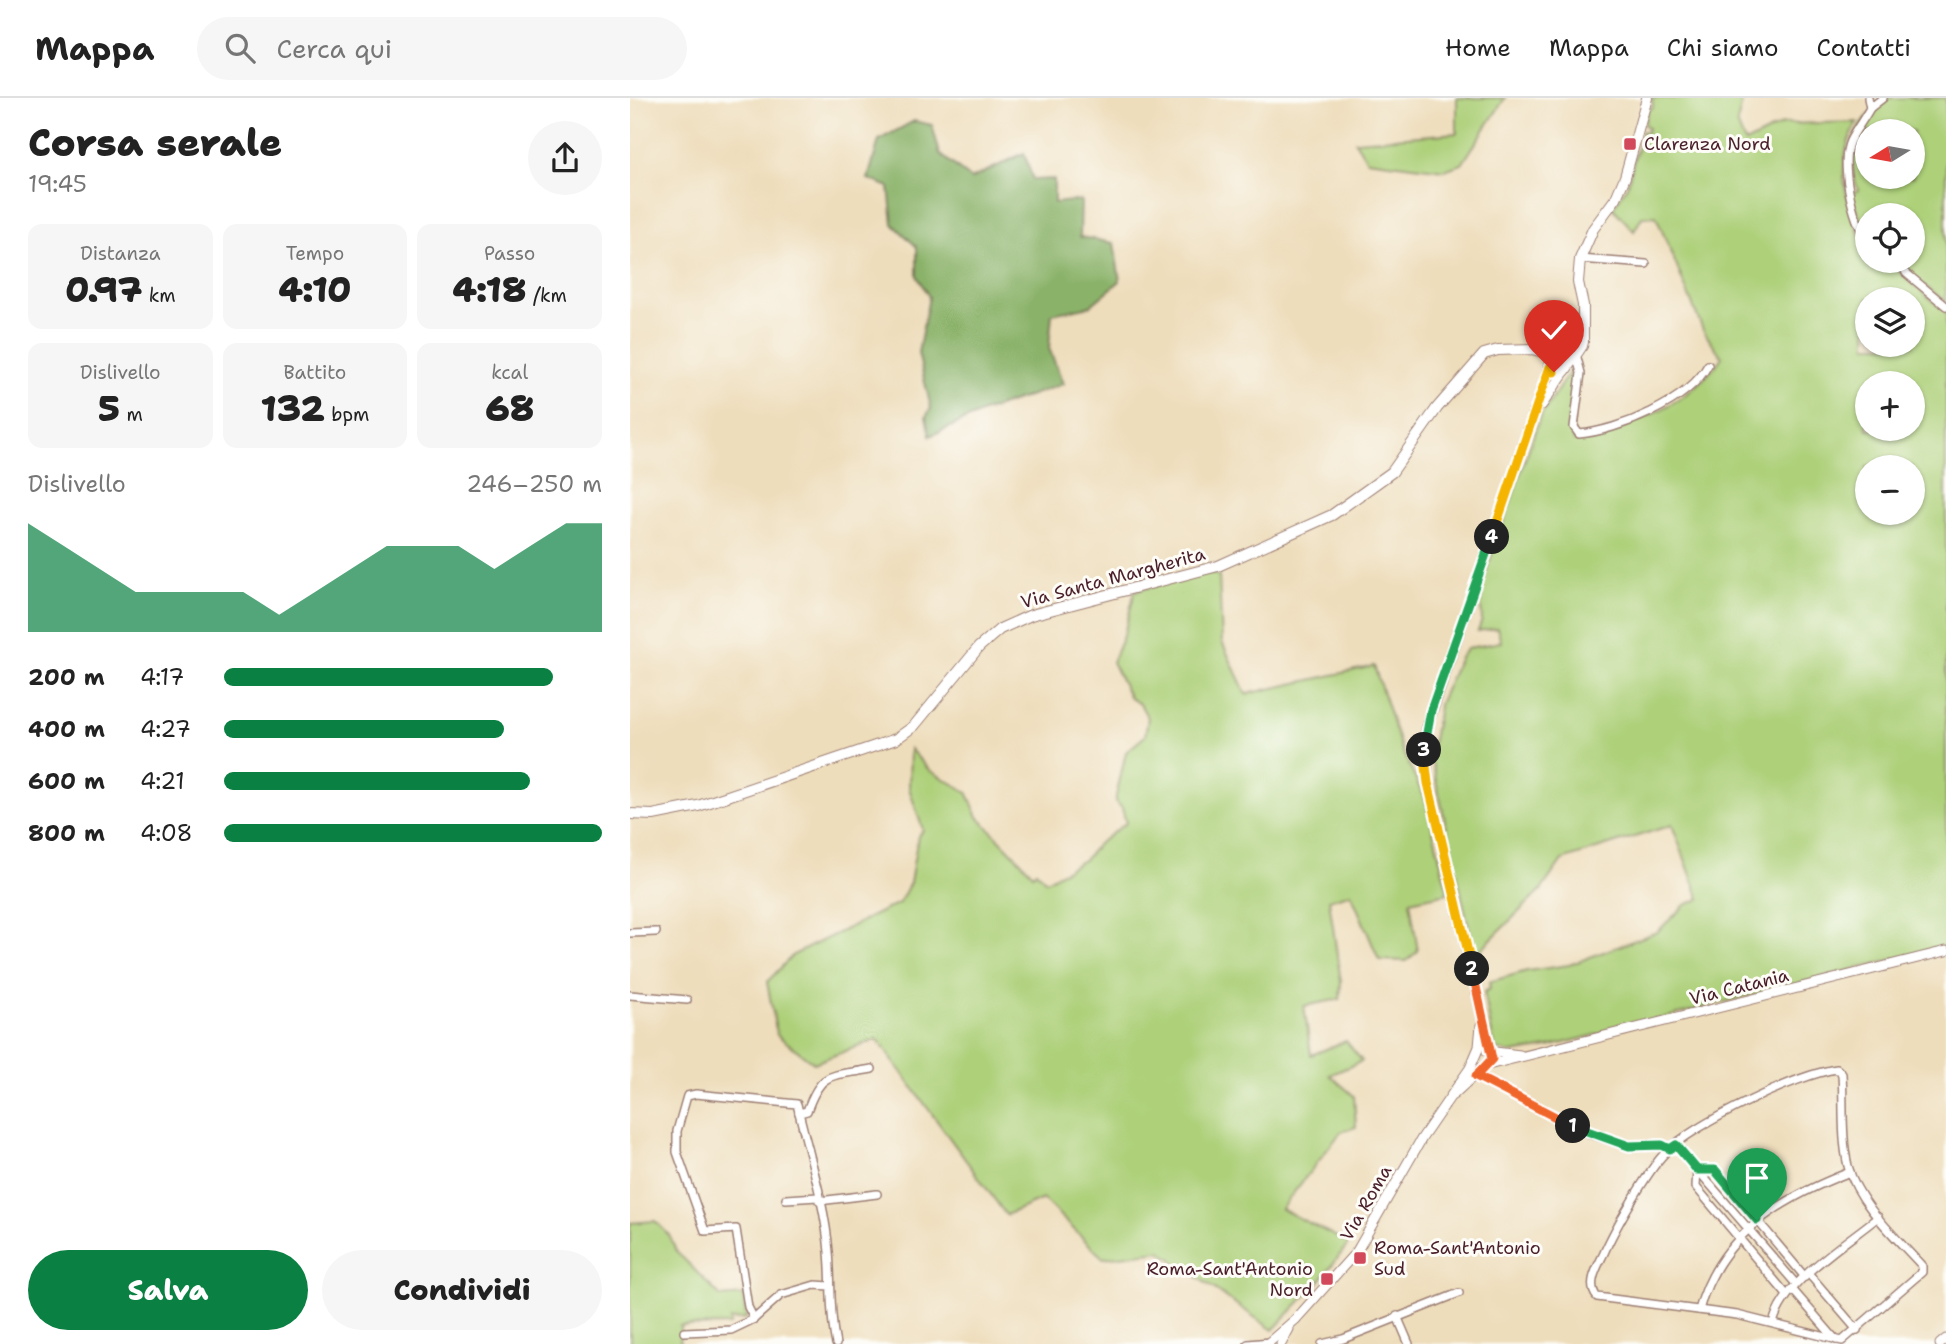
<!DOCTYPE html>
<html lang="it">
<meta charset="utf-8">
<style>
body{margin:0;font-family:"Shantell Sans",sans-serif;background:#f6f6f6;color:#222;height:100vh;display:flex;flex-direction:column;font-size:26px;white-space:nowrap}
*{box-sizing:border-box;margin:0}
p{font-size:23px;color:#767676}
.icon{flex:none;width:38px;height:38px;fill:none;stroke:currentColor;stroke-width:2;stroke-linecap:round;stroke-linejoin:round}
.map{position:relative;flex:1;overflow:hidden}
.drawer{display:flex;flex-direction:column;background:#fff;width:630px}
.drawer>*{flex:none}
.needle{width:46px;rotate:259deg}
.controls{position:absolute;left:1225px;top:21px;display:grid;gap:14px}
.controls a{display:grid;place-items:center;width:70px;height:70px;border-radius:50%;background:#fff;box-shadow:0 2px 5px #0004;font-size:35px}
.pin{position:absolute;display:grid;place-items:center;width:60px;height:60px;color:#fff;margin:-72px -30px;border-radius:50% 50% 50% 0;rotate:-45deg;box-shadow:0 0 7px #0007}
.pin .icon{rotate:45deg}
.km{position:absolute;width:35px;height:35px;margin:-18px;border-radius:50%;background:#222;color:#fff;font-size:19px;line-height:35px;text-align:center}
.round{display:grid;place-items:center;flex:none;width:74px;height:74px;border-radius:37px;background:#f6f6f6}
.headline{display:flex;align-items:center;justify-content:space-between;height:119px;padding:0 28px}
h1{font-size:38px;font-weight:800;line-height:52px}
.metrics{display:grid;grid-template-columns:repeat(3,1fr);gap:10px;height:119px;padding:7px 28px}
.metrics div{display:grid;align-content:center;border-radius:14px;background:#f6f6f6;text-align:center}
.metrics b{font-size:35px;font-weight:800}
.metrics small{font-size:19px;font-weight:400}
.metrics p{font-size:19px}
.chart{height:196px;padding:14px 28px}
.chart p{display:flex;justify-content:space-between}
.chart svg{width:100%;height:126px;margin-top:7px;fill:#0b8043;opacity:.7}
.primary-button{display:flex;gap:14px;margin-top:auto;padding:14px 28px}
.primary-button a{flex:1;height:80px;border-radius:42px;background:#0b8043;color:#fff;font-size:28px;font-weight:800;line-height:80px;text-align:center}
.primary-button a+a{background:#f6f6f6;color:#222}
ul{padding:0 28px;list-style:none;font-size:23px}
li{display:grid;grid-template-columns:112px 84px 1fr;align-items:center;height:52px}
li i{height:18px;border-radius:9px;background:#0b8043}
header{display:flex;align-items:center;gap:42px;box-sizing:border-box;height:98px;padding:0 35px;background:#fff;border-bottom:2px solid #e0e0e0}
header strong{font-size:33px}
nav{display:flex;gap:38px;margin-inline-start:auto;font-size:24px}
.search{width:490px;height:63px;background:#f6f6f6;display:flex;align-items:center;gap:18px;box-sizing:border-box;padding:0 24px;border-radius:38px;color:#767676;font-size:26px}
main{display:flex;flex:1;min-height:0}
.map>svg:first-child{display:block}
.green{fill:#add079;stroke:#7c7852;stroke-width:2;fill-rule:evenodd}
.forest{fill:#8ab269;stroke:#6a684a;stroke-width:2}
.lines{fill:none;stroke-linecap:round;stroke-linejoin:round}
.minor-casing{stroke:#9c7e73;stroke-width:10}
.tertiary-casing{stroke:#9c7e73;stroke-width:11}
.secondary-casing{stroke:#9c7e73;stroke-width:12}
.minor{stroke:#fff;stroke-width:7}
.tertiary{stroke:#fff;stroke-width:9}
.secondary{stroke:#fff;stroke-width:10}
.split-1-casing{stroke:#fff;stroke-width:14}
.split-2-casing{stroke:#fff;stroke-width:14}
.split-3-casing{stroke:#fff;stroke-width:14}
.split-4-casing{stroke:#fff;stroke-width:14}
.split-5-casing{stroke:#fff;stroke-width:14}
.split-1{stroke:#22a559;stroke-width:9}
.split-2{stroke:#f0652b;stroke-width:9}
.split-3{stroke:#f5b400;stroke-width:9}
.split-4{stroke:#22a559;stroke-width:9}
.split-5{stroke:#f5b400;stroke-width:9}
.poi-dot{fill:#d1495b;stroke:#fdfcf7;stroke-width:2.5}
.labels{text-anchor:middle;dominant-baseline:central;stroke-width:6;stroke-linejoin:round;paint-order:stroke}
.poi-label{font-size:18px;fill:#4a1f2b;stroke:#fdfcf7;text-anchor:start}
.street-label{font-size:18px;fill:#4a1f2b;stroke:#fdfcf7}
</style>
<header>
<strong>Mappa</strong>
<div class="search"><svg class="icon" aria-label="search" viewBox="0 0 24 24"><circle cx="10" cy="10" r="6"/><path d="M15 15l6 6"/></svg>Cerca qui</div>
<nav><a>Home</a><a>Mappa</a><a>Chi siamo</a><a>Contatti</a></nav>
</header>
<main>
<section class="drawer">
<div class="headline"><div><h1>Corsa serale</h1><p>19:45</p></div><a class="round"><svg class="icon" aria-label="share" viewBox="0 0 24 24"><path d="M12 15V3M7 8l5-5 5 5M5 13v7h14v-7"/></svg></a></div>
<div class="metrics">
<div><p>Distanza</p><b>0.97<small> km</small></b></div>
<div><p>Tempo</p><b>4:10</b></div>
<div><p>Passo</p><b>4:18<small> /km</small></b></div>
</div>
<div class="metrics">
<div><p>Dislivello</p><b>5<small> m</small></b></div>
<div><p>Battito</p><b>132<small> bpm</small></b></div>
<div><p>kcal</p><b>68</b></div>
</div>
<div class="chart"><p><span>Dislivello</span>246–250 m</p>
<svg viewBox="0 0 160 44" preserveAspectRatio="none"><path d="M0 44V6L10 14L20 22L30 30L40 30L50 30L60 30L70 38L80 30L90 22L100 14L110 14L120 14L130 22L140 14L150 6L160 6V44z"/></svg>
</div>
<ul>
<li><b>200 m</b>4:17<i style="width:87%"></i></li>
<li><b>400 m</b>4:27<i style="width:74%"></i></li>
<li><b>600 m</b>4:21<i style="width:81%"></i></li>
<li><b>800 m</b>4:08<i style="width:100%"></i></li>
</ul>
<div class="primary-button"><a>Salva</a><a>Condividi</a></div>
</section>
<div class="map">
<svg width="1316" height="1246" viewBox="0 0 1316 1246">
<rect width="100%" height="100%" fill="#fdfcf7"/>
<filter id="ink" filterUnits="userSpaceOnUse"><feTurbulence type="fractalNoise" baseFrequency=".0143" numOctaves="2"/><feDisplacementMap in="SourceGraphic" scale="14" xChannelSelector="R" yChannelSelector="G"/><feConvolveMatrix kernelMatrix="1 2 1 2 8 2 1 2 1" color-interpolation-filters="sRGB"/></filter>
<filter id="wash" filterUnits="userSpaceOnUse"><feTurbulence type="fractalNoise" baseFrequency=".00686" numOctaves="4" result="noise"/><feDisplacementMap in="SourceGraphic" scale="28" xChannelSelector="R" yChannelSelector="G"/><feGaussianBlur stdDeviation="1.57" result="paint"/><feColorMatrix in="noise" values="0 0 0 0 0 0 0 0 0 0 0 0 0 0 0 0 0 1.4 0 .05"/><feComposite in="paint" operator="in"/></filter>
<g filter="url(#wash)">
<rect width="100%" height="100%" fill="#edb"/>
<g class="green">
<path d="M827,0H875L832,66L814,72L737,62L725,43L827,35Z"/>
<path d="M1022,0H1113L1107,25L1115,45L1153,26L1227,24C1203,67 1216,101 1232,143L1237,146V163H1265L1272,177L1316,214V848L918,949L882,955L865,951L854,894L860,891L859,884L897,873L939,867L1027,834L1055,807L1070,801L1042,727L932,762L911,792L845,857L801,660C801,646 810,609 809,606L830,559L838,550L871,544L867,530L848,533L852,522L850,491L910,319L946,264C952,290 935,318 944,343C999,328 1058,309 1092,259L1073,232L1026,118L1012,119L1004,133L983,110L997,88L1012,33L1017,34L1018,29L1014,27L1018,12L1023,9ZM1237,201H1283V247H1237ZM1237,285H1283V331H1237ZM1237,369H1283V415H1237Z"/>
<path d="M1256,0H1316V204L1277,174L1272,163H1283V117H1237V137L1220,96L1228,92C1218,63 1215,41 1241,15C1246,10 1251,8 1256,0ZM1237,33H1283V79H1237Z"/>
<path d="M580,474L589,478L592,544L616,596L744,568L771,650L796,703L818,795L780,803L788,853L776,863L749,862L721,795L699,802L711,884L710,901L674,908L681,957L716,943L732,963L700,977L724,998L726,1029L711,1034L651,1111L719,1145L688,1185L643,1232L530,1153L473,1160L413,1101L376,1117L247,941L184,965L147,937L137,884L163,857L269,805L280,785L288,738L293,732L279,690L280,651L299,672L337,694L348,719L403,776L406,773L416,783L455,761L468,746L496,725L492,710L485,703L496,654L515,638L518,620L510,606L500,600L482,564L494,536L505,493Z"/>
<path d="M25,1123L39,1137L46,1153L91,1199L114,1197L116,1221L100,1222V1227L50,1228V1246H0V1125Z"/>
</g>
<path class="forest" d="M284,23L302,27L310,56L341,81L394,55L403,82L424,81V105L451,102L450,139L484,145L490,183L460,208L422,216L419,250L433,286L353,314L300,338L296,319L301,310L288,255L299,199L287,178V149L263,126L259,89L238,81L249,42Z"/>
</g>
<g filter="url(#ink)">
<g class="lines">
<g class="minor-casing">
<g id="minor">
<path d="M1240,10L1253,0"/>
<path d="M1237,141C1222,122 1210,65 1220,43C1226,31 1234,21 1240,10L1238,0"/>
<path d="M950,161L1016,166"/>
<path d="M1270,163L1276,175L1316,208"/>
<path d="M947,260L951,275L944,329L949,336C988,333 1059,303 1078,267"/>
<path d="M0,835L26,834"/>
<path d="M0,897L57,902"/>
<path d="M1207,971L1212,976C1214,1007 1211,1038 1218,1068C1228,1106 1267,1140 1292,1168V1174L1212,1243L1107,1217L967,1199C956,1186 968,1168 974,1155C984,1132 1018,1072 1035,1055C1064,1026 1167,976 1207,971Z"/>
<path d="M846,978L960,1036L999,1048L1032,1047L1040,1051"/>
<path d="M169,1015L177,1013C192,971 201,979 242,971"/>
<path d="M1046,1047L1166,1186"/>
<path d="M156,1101L188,1099"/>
<path d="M189,1103L247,1096"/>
<path d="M1179,1176L1227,1232"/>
<path d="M200,1188L185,1187L151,1197L124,1221L118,1209L106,1131L75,1133L47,1054V1033L57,998L66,996L167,1006C178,1054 195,1105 199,1154C202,1186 199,1215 206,1246"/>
<path d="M1162,1191L1206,1242"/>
<path d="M1156,1196L1066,1089L1067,1072H1085L1175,1179"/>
<path d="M1069,1212C1089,1137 1152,1100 1220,1074"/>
<path d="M767,1218L779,1246"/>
<path d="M1143,1225C1155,1182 1214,1147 1248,1119"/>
<path d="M54,1234L101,1232L124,1221"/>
<path d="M618,1246L640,1244"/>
<path d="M692,1246L713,1241L829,1195"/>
</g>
</g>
<g class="tertiary-casing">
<g id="tertiary">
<path d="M912,307L935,273"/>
<path d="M857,953L890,957"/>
<path d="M858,967L1316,853"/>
<path d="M823,997L862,961L798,685L796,632L920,269"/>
<path d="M637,1246L666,1221L727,1153L792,1040L840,970L849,949L851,927"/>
<path d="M651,1246L659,1231"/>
<path d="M1310,1246L1316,1241"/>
</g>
</g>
<g class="secondary-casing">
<g id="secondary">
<path d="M952,236L943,255L921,262L920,268L924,274L935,273L952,248L953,244V207L948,184L950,161L963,131L986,100L995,79L1017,0"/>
<path d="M0,716L23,717L68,708L266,641L284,628L349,549L370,531L401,517L588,468L702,417L762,374L807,310L854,256L868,252L902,251L928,258"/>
</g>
</g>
<use href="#minor" class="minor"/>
<use href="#tertiary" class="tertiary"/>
<use href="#secondary" class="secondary"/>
</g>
</g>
<g class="lines" filter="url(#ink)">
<g class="split-1-casing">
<path id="split-1" d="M943,1028L999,1048L1032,1047L1040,1051L1046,1047L1067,1072H1085L1127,1122"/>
</g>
<g class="split-2-casing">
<path id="split-2" d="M842,871L862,961L846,978L943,1028"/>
</g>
<g class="split-3-casing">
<path id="split-3" d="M794,652L798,685L842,871"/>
</g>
<g class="split-4-casing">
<path id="split-4" d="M794,652L801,612L862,439"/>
</g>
<g class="split-5-casing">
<path id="split-5" d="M862,439L920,269L924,274"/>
</g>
<use href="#split-1" class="split-1"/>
<use href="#split-2" class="split-2"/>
<use href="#split-3" class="split-3"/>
<use href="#split-4" class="split-4"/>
<use href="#split-5" class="split-5"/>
</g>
<g class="poi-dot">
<rect x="993" y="39" width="14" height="14" rx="3.5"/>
<rect x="723" y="1153" width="14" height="14" rx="3.5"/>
<rect x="690" y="1174" width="14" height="14" rx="3.5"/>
</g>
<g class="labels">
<g class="poi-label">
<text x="1014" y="46">Clarenza Nord</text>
<text x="744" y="1150">Roma-Sant'Antonio<tspan x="744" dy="21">Sud</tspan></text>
<text x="683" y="1171" text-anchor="end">Roma-Sant'Antonio<tspan x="683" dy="21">Nord</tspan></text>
</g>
<g class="street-label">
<text transform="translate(483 480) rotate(-15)">Via Santa Margherita</text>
<text transform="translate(1109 889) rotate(-14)">Via Catania</text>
<text transform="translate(736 1105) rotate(-60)">Via Roma</text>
</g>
</g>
</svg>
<div class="controls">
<a><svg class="needle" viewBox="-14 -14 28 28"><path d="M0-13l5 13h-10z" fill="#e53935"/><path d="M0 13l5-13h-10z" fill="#767676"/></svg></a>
<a><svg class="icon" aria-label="locate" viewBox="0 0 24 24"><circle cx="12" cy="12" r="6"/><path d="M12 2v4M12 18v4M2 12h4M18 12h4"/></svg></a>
<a><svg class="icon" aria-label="layers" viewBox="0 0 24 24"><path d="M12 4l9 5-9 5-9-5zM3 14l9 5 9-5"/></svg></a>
<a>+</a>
<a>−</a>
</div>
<div class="pin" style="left:1127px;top:1122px;background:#1e9e55"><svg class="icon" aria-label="arrive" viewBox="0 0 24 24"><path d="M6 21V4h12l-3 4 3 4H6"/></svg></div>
<div class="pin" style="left:924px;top:274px;background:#d93025"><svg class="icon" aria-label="check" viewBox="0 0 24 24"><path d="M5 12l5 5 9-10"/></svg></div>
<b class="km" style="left:943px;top:1028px">1</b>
<b class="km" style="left:842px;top:871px">2</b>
<b class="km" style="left:794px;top:652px">3</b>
<b class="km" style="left:862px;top:439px">4</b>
</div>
</main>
